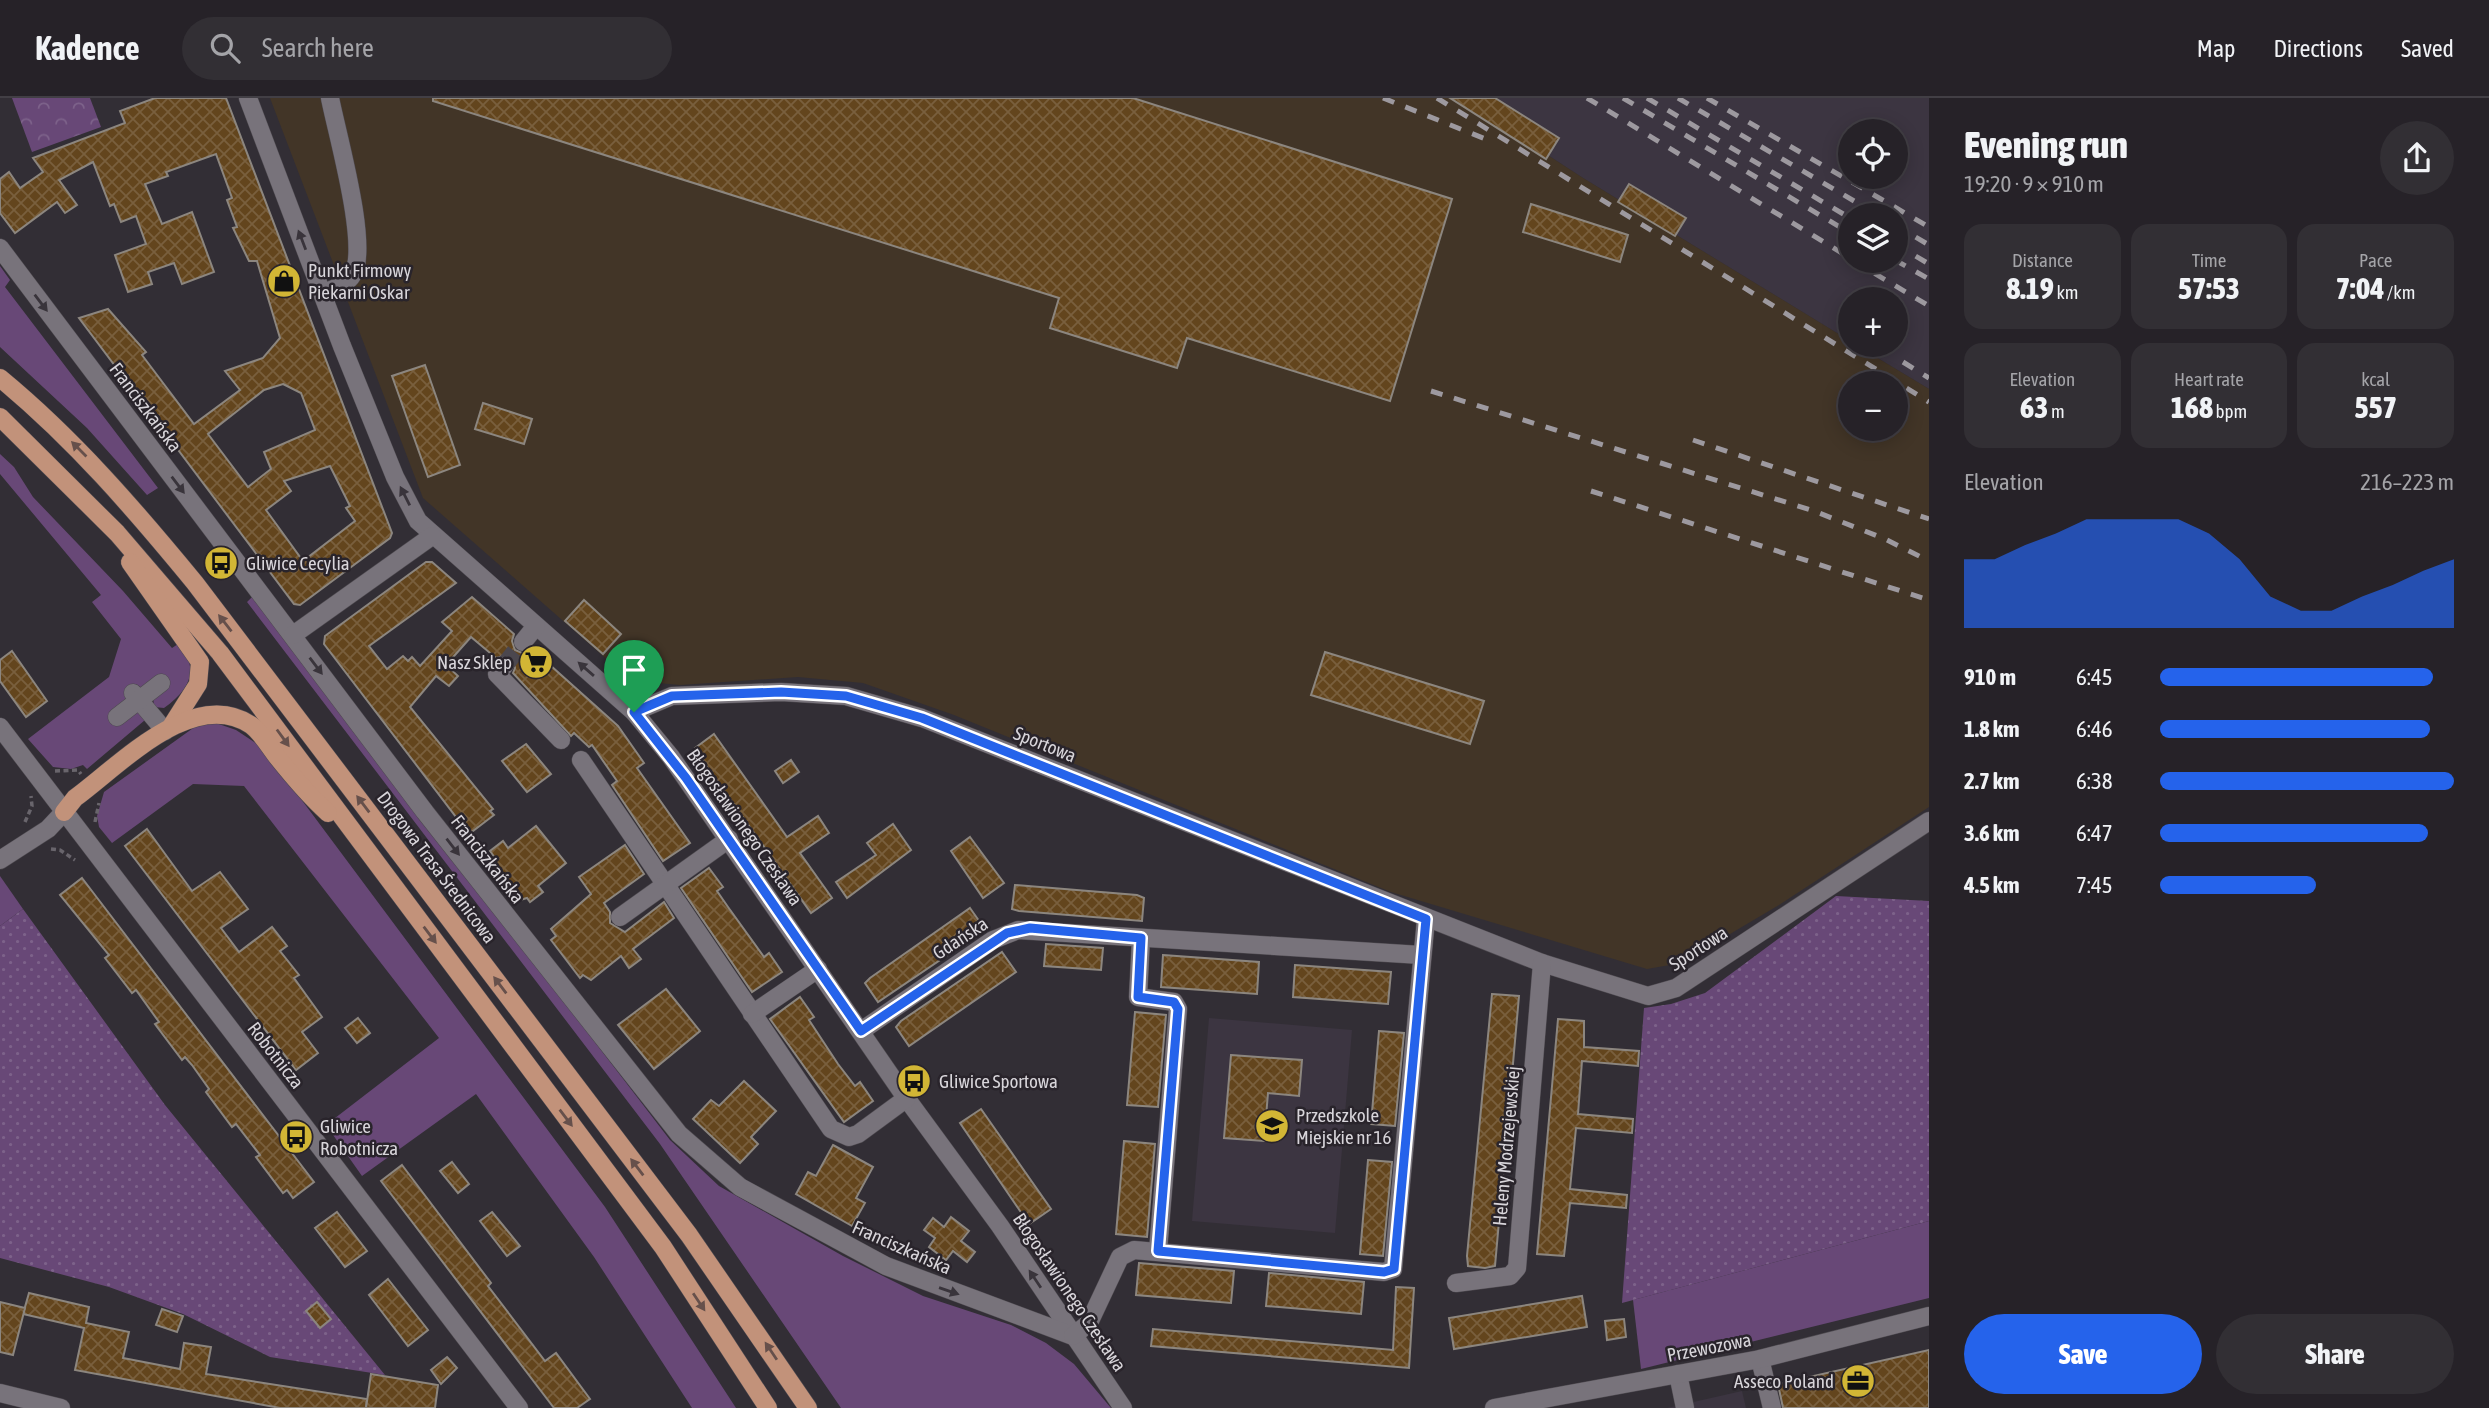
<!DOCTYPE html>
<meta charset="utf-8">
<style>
body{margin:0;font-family:"Asap Condensed",sans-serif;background:#322f34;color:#f1f3f6;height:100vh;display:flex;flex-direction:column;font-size:26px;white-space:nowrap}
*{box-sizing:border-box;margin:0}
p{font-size:23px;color:#a4a4a8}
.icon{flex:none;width:38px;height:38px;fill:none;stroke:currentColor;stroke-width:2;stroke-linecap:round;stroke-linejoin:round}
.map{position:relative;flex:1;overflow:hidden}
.drawer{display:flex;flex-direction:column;background:#262228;width:560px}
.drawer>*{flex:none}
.buttons{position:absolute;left:1838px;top:21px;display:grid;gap:14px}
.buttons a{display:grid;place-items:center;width:70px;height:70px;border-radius:50%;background:#262228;box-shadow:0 4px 18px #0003,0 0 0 2px #423f45;font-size:35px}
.pin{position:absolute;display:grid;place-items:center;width:60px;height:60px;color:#fff;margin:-72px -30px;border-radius:50% 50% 50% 0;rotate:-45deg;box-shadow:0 0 7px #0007}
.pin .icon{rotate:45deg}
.round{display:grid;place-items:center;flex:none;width:74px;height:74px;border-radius:37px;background:#322f34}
.headline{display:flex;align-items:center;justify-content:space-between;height:119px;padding:0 35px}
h1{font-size:38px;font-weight:800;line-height:52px}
.stats{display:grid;grid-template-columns:repeat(3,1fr);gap:10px;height:119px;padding:7px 35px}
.stats div{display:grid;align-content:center;border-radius:18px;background:#322f34;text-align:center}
.stats b{font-size:30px;font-weight:800}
.stats small{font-size:19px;font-weight:400}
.stats p{font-size:19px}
.chart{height:196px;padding:14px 35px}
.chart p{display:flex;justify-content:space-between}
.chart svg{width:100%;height:126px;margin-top:7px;fill:#2563eb;opacity:.7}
.primary-button{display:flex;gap:14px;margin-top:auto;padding:14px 35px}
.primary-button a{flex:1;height:80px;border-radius:42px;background:#2563eb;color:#fff;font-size:28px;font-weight:800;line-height:80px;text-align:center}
.primary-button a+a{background:#322f34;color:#f1f3f6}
ul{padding:0 35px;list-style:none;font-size:23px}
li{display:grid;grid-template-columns:112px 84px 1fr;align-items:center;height:52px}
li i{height:18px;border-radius:9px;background:#2563eb}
header{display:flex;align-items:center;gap:42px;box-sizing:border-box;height:98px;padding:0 35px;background:#262228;border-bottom:2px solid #423f45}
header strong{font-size:33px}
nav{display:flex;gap:38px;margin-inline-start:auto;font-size:24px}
.search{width:490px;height:63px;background:#322f34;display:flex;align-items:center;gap:18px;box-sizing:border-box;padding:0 24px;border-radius:38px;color:#a4a4a8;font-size:26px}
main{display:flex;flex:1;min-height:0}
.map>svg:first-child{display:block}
.built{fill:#3c3541;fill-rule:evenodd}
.industrial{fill:#423527;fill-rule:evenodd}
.grass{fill:#684877}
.park{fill:url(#park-crowns)}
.garden{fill:url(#garden-dots)}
.building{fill:url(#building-cross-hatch);stroke:#8c867f;stroke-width:2;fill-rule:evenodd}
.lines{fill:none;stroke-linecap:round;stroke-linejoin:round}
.minor-tunnel{stroke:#4b474e;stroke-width:18;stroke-dasharray:18 9;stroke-linecap:butt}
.minor-casing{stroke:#4f4b51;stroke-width:19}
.major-casing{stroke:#4f4b51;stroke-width:19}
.path{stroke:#69656c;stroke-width:3.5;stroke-dasharray:5 3.5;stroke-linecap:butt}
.minor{stroke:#78737b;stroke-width:18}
.major{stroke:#c2927a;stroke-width:18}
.rail{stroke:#9d999f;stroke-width:5;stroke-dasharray:12 12;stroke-linecap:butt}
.oneway{fill:#39343b}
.oneway2{fill:#66504b}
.route-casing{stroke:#fff;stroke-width:14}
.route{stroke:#2563eb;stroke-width:9}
.labels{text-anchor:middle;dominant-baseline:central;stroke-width:5;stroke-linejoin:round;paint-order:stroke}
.poi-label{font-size:19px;fill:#d8d5da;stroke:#29242b;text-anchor:start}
.street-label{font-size:19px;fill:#d8d5da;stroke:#29242b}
</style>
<header>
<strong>Kadence</strong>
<div class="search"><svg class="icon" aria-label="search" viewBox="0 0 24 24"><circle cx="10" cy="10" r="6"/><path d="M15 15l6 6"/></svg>Search here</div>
<nav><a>Map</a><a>Directions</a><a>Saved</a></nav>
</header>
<main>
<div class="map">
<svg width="1929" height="1310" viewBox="0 0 1929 1310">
<defs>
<pattern id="park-crowns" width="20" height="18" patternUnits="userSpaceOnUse" patternTransform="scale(1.75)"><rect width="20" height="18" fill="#684877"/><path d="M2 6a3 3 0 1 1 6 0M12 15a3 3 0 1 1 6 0" fill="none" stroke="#7d628a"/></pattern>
<pattern id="garden-dots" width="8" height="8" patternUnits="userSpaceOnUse" patternTransform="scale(1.75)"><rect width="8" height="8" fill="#684877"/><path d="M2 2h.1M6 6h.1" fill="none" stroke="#7d628a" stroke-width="1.8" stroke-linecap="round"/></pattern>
<pattern id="building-cross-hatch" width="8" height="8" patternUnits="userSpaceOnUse" patternTransform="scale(1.75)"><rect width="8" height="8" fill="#63451d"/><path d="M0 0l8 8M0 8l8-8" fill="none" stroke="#795f3d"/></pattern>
</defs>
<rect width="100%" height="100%" fill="#322e35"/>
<g class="built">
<path d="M1460,0H1929V291L1856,247H1895V201H1850V243L1583,80ZM1850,33H1895V79H1850ZM1850,117H1895V163H1850Z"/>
<path d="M1209,920L1352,932L1335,1135L1192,1123Z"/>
<path d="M1742,1293L1746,1310H1667Z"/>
</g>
<path class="industrial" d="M270,0H1460L1583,80L1850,243V247H1856L1929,291V709L1779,807L1681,865L1647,871L1391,794L954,617L863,585L798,579L680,587L648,584L619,572L423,400ZM1850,285H1895V331H1850Z"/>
<g class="grass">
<path d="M0,168L10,182L5,189L158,390L147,397L87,330L0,249Z"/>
<path d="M0,356L14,369L33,399L123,493L172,550L181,544C198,574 191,590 164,610L154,609L153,598L136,586L124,595L145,622L87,671L83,667L71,671L53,669L28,641L109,579L121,541L92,504L101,497L0,376Z"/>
<path d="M253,498L670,1042L719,1088L843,1158L923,1198L1011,1227L1046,1245L1074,1266L1111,1310H841L660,1046L247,504Z"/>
<path d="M216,625L236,632L263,650L605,1109L736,1310H692L594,1159L476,996L362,1078L326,1027L439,940L244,688L193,686L112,745L99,729L97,718L104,694L196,628Z"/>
<path d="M0,778L23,811L0,828Z"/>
<path d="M1929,1123V1200L1641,1271L1633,1202Z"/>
</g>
<path class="park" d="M12,0H90L101,29L32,54Z"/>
<g class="garden">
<path d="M1836,798L1929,803V1123L1622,1205L1644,910L1671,906L1705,895Z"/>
<path d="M23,811L165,1007L385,1277L270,1259L183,1216L109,1189L0,1160V828Z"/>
</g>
<g class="building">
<path d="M155,0H226L392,435L390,440L300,507L294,506L79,220L108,211L146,254L142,257L194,326L240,292L225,273L263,260L280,240L257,163H249L233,130L237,129L227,102L232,100L216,56L166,74L168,78L145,86L162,126L192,114L214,174L182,186L174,165L148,174L152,186L128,194L115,157L146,146L136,118L121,124L114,106L110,108L93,64L59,82L77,107L65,115L57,104L15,135L0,115V81L9,74L20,90L43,74L33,60L125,25L120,13ZM283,286L301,295L315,332L264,354L271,371L248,389L208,336L264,292ZM330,368L350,408L346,410L355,423L303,463L266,412L291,393L284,383Z"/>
<path d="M433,0H1133L1452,101L1390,303L1187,240L1177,270L1050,230L1059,200L433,3Z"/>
<path d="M1450,0H1495L1559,40L1546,61Z"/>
<path d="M1629,86L1686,120L1675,138L1618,104Z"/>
<path d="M1531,106L1628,137L1620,164L1523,134Z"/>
<path d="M425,267L460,367L428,379L392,278Z"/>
<path d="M483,305L532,321L524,346L475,331Z"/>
<path d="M426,464H432L456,485L369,548L387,571L403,558L408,563L412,559L420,568L452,533L442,524L472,499L514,536L512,543L515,552L522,555L532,551L618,628L644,665L637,670L690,745L663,763L612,687L617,683L592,647L589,649L574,635L571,638L513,575L515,570L512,560L506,557L496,560L471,539L446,567L458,578L449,588L436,578L410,609L493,711L490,713L494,717L469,736L324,546L325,538Z"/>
<path d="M584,502L621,536L603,556L565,523Z"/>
<path d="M12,553L47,603L26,619L0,583V562Z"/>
<path d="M1325,554L1484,603L1470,646L1311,597Z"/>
<path d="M714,636L787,739L818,718L829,735L800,755L832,800L811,815L698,656L695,650Z"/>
<path d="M526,646L551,676L527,694L502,663Z"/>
<path d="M791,662L799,674L783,685L775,673Z"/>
<path d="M893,726L911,752L847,800L836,784L876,757L867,745Z"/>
<path d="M536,728L566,765L538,788L543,794L530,804L527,800L520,802L490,764L495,760L490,753L503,743L508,750Z"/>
<path d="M147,731L192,793L220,774L248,811L221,830L239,854L272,829L287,848L280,853L299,877L294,880L322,919L302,934L318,955L296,972L125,748Z"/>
<path d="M970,739L1004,785L983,800L951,753Z"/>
<path d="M625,747L644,776L604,805L610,814V825L625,834L664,804L674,820L633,851L641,861L629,870L621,858L591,882L583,877L580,880L551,842L556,838L551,831L591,796L579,779Z"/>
<path d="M709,770L723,789L717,793L728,809L764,859L769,855L782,874L752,894L681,790Z"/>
<path d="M82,780L314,1084L293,1100L287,1092L283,1095L256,1059L260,1057L236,1026L232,1029L206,994L209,991L192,967L185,959L182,962L155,926L159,924L136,892L132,895L105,860L109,857L60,797Z"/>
<path d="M1015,787L1137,797L1144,800L1142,823L1019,813L1012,811Z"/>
<path d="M970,810L984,830L980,835L878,904L865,885L870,880Z"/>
<path d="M1046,846L1103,850L1101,872L1044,868Z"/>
<path d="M1002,854L1016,874L909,948L896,929L901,923Z"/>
<path d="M1163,857L1259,864L1257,896L1161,889Z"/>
<path d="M1295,867L1391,874L1388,906L1293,899Z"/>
<path d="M666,891L700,933L654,971L618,927Z"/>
<path d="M1492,896L1519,898L1495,1168L1485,1170L1468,1168L1467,1158Z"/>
<path d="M800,899L814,919L809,922L838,966L855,988L860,984L873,1003L844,1024L770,921Z"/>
<path d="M1135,914L1166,917L1158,1009L1127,1007Z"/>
<path d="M358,920L370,935L357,945L345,930Z"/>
<path d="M1558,921L1584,923V949L1639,953L1638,968L1582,963L1578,1016L1633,1021L1632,1035L1576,1030L1570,1091L1627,1097L1626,1110L1570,1105L1564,1158L1537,1156Z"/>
<path d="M1379,933L1404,935L1395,1028L1371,1026Z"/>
<path d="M1231,957L1302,962L1299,998L1268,995L1264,1043L1224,1040Z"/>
<path d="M744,983L776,1013L751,1039L758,1046L740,1065L693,1021L711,1002L719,1008Z"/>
<path d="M981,1011L1051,1111L1029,1126L960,1025Z"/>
<path d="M1124,1043L1155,1046L1147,1139L1116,1136Z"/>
<path d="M833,1047L873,1069L856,1100L865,1105L852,1128L796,1096L808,1074L816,1078Z"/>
<path d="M1368,1062L1392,1064L1383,1158L1360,1156Z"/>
<path d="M452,1064L469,1086L458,1095L440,1073Z"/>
<path d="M402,1067L491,1185L488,1188L545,1263L556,1255L590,1301L577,1310H554L381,1083Z"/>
<path d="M337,1114L367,1153L345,1169L315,1130Z"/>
<path d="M492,1114L520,1148L507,1158L480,1123Z"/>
<path d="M951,1119L969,1133L961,1143L975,1154L967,1164L953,1153L946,1162L929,1149L935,1140L924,1132L933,1120L944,1129Z"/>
<path d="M1139,1165L1234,1173L1231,1205L1136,1197Z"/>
<path d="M1269,1175L1364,1184L1361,1216L1266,1208Z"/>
<path d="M388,1181L428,1232L408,1248L369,1197Z"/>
<path d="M1396,1189L1414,1190L1409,1270L1151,1248L1153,1231L1393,1252Z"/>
<path d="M29,1195L89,1209L86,1225L129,1234L123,1260L180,1271L184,1245L211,1249L206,1276L367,1301L366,1310H280L75,1272L84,1230L23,1216Z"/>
<path d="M1582,1198L1587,1229L1454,1251L1449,1220Z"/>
<path d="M0,1204L25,1210L13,1257L0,1254Z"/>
<path d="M317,1204L331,1221L320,1230L306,1213Z"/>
<path d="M162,1211L183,1218L177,1234L156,1227Z"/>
<path d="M1624,1221L1626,1239L1607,1242L1605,1223Z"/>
<path d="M1929,1252V1310H1783L1778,1286Z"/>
<path d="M447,1259L457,1270L441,1286L431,1272Z"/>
<path d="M371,1276L438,1287L435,1310H366Z"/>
</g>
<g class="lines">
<path class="minor-tunnel" d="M504,568L523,544"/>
<g class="minor-casing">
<g id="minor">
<path d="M248,0L342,248L395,379L418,423L634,614L671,659L904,997L1000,1128L1123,1310"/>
<path d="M0,150L425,714L679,1036L740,1089L886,1168L1073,1238"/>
<path d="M322,195C334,191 347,187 353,176C369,147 337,36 330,0"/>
<path d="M293,537L432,438"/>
<path d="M523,544L536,528"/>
<path d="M504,568L497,576L561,642"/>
<path d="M133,595L165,633"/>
<path d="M634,614L672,598L781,594L846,598L922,620L1542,865L1648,898L1676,890L1929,723"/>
<path d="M117,619L161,585"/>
<path d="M0,629L519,1310"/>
<path d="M581,662L831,1031L849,1039L858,1036L907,1000"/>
<path d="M0,762L48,731L64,714"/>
<path d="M620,819L729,741"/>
<path d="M1141,840L1138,899L1174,904L1178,911L1158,1153"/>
<path d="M752,916L818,871"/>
<path d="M861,933L993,842L1018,832L1421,857"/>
<path d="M1456,1185L1510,1178L1517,1170L1542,865"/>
<path d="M1073,1238L1089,1225L1120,1159L1134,1152L1384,1174L1393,1171L1426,821"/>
<path d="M1760,1261L1772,1310"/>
<path d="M1678,1276L1685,1310"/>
<path d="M0,1295L61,1310"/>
<path d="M1494,1310L1760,1261L1929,1218"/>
</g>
</g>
<g class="major-casing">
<g id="major">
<path d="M0,280C74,341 135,412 195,485L689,1137L808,1310"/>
<path d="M0,319L117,435L220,555L663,1149L768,1310"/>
<path d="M130,464L200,564L198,586L172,627"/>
<path d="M64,714L75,700C119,668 193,588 251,627C261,634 270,650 278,660C294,680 309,698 328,715"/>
</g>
</g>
<g class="path">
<path d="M55,673L78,672L81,676"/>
<path d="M25,724L32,708L31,698"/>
<path d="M95,724L99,705"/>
<path d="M51,751L60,752L75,762"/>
</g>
<use href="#minor" class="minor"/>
<use href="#major" class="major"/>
<g class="rail">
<path d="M1383,0L1488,42"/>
<path d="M1437,0L1929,304"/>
<path d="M1587,0L1850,160"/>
<path d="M1623,0L1850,135"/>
<path d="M1647,0L1850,120"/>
<path d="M1678,0L1878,117"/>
<path d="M1707,0L1929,129"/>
<path d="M1895,127L1929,147"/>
<path d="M1895,146L1929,166"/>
<path d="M1895,162L1929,181"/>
<path d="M1854,163L1929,208"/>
<path d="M1903,264L1929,280"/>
<path d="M1431,293L1814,413L1885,441L1929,463"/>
<path d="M1693,342L1929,421"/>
<path d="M1591,393L1929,502"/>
</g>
</g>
<defs><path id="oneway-solid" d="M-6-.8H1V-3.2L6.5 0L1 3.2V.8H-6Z" transform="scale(1.75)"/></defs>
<g class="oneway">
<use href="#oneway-solid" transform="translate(302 142) rotate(-111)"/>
<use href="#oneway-solid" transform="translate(41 205) rotate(53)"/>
<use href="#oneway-solid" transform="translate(178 387) rotate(53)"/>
<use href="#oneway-solid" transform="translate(405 398) rotate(-117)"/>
<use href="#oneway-solid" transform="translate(316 568) rotate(53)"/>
<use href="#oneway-solid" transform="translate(586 571) rotate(-139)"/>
<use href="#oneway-solid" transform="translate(453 749) rotate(52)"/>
<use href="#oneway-solid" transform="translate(1035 1181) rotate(-124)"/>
<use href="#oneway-solid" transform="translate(949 1193) rotate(19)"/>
</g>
<g class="oneway2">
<use href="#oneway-solid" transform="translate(79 351) rotate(-135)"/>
<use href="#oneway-solid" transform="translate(225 525) rotate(-128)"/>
<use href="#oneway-solid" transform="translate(283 640) rotate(54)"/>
<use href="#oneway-solid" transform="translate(363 706) rotate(-127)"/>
<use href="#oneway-solid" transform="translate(430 837) rotate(53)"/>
<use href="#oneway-solid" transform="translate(500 887) rotate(-127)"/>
<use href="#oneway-solid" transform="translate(566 1020) rotate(53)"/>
<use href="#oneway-solid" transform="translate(637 1069) rotate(-127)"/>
<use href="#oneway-solid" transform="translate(699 1204) rotate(56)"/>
<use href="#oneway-solid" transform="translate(771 1253) rotate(-124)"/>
</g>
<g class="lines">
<g class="route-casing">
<path id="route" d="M781,594L846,598L922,620L1426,821L1394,1171L1384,1174L1158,1153L1178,911L1174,904L1138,899L1141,840L1030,830L1007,835L861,933L686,680L634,614L672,598Z"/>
</g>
<use href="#route" class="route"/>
</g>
<defs>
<g id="shop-disc" transform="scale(1.75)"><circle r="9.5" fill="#d2b635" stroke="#29242b"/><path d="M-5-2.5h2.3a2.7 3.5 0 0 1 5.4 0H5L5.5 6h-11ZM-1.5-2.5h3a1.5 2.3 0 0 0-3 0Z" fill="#111"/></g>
<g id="bus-disc" transform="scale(1.75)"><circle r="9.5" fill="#d2b635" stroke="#29242b"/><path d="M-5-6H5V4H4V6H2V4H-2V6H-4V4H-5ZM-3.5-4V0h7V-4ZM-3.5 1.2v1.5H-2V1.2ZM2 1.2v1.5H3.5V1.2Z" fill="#111"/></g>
<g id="supermarket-disc" transform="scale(1.75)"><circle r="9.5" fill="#d2b635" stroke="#29242b"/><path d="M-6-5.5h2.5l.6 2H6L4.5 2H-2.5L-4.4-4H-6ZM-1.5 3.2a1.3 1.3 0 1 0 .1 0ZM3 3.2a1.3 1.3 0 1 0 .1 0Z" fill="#111"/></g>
<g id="school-disc" transform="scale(1.75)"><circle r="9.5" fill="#d2b635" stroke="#29242b"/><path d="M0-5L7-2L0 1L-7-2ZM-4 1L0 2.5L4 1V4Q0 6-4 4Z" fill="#111"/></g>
<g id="office-disc" transform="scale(1.75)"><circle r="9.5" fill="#d2b635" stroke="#29242b"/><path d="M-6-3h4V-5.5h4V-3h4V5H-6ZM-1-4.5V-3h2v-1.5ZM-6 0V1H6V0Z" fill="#111"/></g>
</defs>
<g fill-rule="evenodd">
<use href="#shop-disc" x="284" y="183"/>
<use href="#bus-disc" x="221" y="465"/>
<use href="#supermarket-disc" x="536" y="564"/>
<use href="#bus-disc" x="914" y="983"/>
<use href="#school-disc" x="1272" y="1028"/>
<use href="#bus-disc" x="296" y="1039"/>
<use href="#office-disc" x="1858" y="1283"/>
</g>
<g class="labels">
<g class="poi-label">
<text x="308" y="172">Punkt Firmowy<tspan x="308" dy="22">Piekarni Oskar</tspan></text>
<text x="246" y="465">Gliwice Cecylia</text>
<text x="512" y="564" text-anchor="end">Nasz Sklep</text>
<text x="939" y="983">Gliwice Sportowa</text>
<text x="1296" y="1017">Przedszkole<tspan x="1296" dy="22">Miejskie nr 16</tspan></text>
<text x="320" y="1028">Gliwice<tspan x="320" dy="22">Robotnicza</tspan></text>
<text x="1834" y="1283" text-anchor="end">Asseco Poland</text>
</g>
<g class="street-label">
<text transform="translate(146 309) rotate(53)">Franciszkańska</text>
<text transform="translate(1045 646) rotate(22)">Sportowa</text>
<text transform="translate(745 729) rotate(55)">Błogosławionego Czesława</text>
<text transform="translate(488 761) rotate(52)">Franciszkańska</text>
<text transform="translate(437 769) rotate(53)">Drogowa Trasa Średnicowa</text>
<text transform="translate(960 840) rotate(-33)">Gdańska</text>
<text transform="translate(1698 850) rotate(-33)">Sportowa</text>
<text transform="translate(276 957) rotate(52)">Robotnicza</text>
<text transform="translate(1506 1048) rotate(-85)">Heleny Modrzejewskiej</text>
<text transform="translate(902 1149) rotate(24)">Franciszkańska</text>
<text transform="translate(1070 1194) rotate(56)">Błogosławionego Czesława</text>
<text transform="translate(1709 1249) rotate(-11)">Przewozowa</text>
</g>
</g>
</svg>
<div class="buttons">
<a><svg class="icon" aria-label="locate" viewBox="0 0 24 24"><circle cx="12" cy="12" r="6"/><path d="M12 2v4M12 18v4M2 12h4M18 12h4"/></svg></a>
<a><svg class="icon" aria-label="layers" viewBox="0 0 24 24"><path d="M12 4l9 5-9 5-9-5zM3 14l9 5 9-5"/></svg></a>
<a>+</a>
<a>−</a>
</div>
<div class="pin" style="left:634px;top:614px;background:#1e9e55"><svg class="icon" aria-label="arrive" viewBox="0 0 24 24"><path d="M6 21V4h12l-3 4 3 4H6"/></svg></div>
</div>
<section class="drawer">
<div class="headline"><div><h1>Evening run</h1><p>19:20 · 9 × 910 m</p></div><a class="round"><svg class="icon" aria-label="share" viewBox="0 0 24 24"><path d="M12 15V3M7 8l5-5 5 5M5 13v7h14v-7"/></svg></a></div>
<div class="stats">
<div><p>Distance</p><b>8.19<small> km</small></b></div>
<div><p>Time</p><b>57:53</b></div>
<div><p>Pace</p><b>7:04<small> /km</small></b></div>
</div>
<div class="stats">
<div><p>Elevation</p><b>63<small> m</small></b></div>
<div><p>Heart rate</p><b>168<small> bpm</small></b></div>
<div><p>kcal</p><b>557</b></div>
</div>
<div class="chart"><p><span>Elevation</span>216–223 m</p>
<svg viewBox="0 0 160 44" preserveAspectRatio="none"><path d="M0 44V20L10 20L20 15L30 11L40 6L50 6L60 6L70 6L80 11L90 20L100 33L110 38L120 38L130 33L140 29L150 24L160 20V44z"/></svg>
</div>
<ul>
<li><b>910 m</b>6:45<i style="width:93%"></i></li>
<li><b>1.8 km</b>6:46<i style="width:92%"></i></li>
<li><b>2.7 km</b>6:38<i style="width:100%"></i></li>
<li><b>3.6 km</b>6:47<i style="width:91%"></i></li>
<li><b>4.5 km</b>7:45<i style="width:53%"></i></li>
</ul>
<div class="primary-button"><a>Save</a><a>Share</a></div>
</section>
</main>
